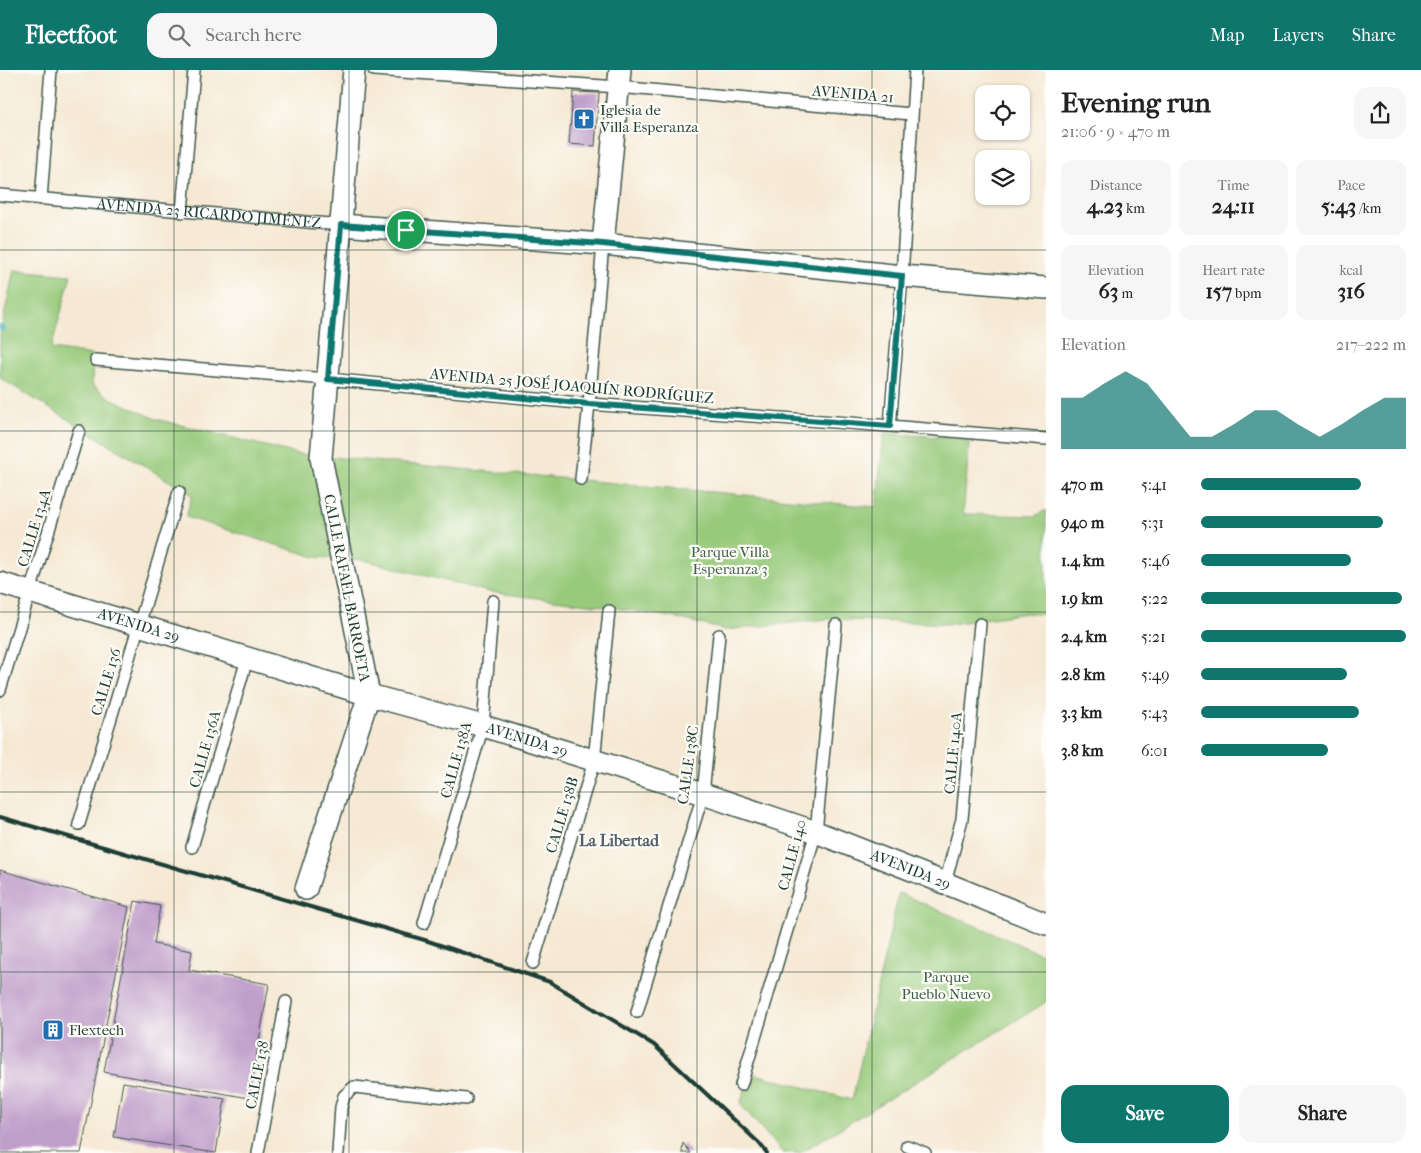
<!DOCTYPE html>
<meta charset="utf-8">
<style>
body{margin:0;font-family:"IM FELL French Canon",serif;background:#f6f6f6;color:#222;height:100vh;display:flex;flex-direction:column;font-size:19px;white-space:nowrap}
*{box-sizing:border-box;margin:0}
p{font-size:16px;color:#767676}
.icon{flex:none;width:28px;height:28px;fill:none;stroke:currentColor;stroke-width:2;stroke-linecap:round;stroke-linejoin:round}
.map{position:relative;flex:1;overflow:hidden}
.drawer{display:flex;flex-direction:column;background:#fff;width:375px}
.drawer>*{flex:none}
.controls{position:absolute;left:975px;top:15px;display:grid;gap:10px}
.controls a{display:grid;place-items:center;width:55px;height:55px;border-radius:10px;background:#fff;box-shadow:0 1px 4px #0004;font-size:25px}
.pin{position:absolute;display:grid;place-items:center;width:42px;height:42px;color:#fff;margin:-21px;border:2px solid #fff;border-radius:50%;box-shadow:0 1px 5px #0007}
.round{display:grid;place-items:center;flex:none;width:52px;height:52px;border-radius:15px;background:#f6f6f6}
.summary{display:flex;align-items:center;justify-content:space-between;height:85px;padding:0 15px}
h1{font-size:28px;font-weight:700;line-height:38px}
.metrics{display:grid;grid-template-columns:repeat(3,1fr);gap:8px;height:85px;padding:5px 15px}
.metrics div{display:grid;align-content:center;border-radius:12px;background:#f6f6f6;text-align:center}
.metrics b{font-size:21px;font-weight:700}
.metrics small{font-size:14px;font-weight:400}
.metrics p{font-size:14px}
.chart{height:140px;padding:10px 15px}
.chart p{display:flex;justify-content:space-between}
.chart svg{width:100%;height:90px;margin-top:5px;fill:#0f766e;opacity:.7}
.action{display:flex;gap:10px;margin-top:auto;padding:10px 15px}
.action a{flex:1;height:58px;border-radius:15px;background:#0f766e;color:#fff;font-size:20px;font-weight:700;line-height:58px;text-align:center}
.action a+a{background:#f6f6f6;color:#222}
ul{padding:0 15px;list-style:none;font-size:16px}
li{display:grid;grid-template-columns:80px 60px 1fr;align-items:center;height:38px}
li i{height:12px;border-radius:6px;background:#0f766e}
header{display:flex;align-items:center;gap:30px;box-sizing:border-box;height:70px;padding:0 25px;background:#0f766e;color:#fff}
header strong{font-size:24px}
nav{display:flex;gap:28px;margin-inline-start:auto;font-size:18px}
.search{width:350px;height:45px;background:#f6f6f6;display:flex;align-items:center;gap:12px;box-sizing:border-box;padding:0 18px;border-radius:15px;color:#767676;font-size:19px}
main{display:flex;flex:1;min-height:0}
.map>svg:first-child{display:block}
.green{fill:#98ca7b;stroke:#5c8458}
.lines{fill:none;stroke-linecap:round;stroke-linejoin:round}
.stream{stroke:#3bacb5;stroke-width:6}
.building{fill:#bf9eca}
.service-casing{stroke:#3f574c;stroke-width:14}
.minor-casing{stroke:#3f574c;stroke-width:24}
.service{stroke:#fff;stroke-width:11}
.minor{stroke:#fff;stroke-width:21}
.rail{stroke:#1f3d34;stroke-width:4}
.route-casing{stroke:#fff;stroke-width:10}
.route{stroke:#0f766e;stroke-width:6}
.grid{fill:none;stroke:#1f3d34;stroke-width:1;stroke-opacity:0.55}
.labels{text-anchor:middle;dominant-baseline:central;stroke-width:4.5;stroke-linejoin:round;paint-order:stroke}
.street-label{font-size:15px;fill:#1f3d34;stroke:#fdfcf7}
.poi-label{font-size:15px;fill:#1f3d34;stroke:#fdfcf7;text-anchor:start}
.park-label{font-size:15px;fill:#3d6046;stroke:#fdfcf7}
.neighbourhood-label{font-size:16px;font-weight:bold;fill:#575f68;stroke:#fdfcf7}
</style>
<header>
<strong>Fleetfoot</strong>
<div class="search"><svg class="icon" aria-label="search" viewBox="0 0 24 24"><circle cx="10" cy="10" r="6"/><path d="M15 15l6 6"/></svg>Search here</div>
<nav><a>Map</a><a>Layers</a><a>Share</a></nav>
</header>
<main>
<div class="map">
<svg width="1046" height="1083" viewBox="0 0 1046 1083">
<rect width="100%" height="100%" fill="#fdfcf7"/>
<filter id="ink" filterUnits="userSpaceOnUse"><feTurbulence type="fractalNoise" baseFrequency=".02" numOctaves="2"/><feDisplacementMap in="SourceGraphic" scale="10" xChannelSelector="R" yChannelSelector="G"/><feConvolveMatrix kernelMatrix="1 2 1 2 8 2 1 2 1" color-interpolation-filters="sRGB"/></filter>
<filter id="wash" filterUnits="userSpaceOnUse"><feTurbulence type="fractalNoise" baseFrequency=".0096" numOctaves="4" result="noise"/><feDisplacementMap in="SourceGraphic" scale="20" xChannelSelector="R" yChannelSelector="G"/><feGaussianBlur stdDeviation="1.12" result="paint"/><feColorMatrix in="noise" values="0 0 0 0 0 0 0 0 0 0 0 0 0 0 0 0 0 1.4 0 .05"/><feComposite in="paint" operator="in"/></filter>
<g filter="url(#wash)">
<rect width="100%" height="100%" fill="#f6e9d4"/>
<g class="green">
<path d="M14,200L71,205L51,279L93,285L92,315L112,329L156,349L298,384L876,437L884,363L970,369L963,444L1035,446L1046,440V545L1027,543L950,554L828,549L725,560L677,548L603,536L489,522L364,490L315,487L186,447L192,425L0,308V264Z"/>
<path d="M899,823L1046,886V932L800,1083H783L740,1034L751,1003L852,1030Z"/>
</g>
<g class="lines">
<path class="stream" d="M0,257L3,259"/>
</g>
<g id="blocks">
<g class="building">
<path d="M573,22L599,23L595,76L569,74Z"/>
<path d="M0,800L129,837L81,1083H0Z"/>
<path d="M135,831L160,836L154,874L192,881L189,900L269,914L249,1028L104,1002Z"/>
<path d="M123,1012L225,1029L216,1083L114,1067Z"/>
<path d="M683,1073L691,1083H682Z"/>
</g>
</g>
</g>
<g filter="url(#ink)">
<use href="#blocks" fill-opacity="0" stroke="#3f574c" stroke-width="1"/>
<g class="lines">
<g class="service-casing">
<g id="service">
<path d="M374,0L618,17L911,44"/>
<path id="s1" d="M0,125L341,155"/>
<path d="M41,129L51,0"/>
<path d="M182,142L194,0"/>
<path d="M96,290L327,309L589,334L890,356L1046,369"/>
<path d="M890,356L902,206L915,0"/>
<path d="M581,409L589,334L603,174"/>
<path d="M0,620L79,361"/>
<path d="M79,754L179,422"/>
<path d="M192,777L247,589"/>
<path d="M945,813L962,749L980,554"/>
<path d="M424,853L483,656L493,531"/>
<path d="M533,893L594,691L609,541"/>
<path d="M637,942L703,724L719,565"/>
<path d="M741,1015L816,762L836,555"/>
<path d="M907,1076L925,1083"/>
<path d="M258,1083L286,932"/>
<path d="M338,1083L341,1037L344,1026L354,1017L466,1029"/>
</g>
</g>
<g class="minor-casing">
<g id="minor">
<path d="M341,155L603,174L902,206L1046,218"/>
<path d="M603,174L620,0"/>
<path id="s2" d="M0,513L369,625L483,656L703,724L816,762L945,813L1046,854"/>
<path d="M306,819L369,625L321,388L354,0"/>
</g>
</g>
<use href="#service" class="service"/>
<use href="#minor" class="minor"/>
<path class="rail" d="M0,747L428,871L550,912L654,975L759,1073L767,1083"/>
</g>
</g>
<g class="lines" filter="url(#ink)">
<g class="route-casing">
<path id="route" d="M341,155L603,174L902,206L890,356L589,334L328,309Z"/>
</g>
<use href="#route" class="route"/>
</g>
<path class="grid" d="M174,0V1083M349,0V1083M523,0V1083M697,0V1083M872,0V1083M0,180H1046M0,361H1046M0,542H1046M0,722H1046M0,902H1046"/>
<defs>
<g id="church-square" transform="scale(1.125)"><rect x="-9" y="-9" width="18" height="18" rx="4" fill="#1f6fb2" stroke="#fdfcf7"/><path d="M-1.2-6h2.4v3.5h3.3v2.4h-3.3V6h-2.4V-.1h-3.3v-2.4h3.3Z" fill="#fff"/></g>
<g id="building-square" transform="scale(1.125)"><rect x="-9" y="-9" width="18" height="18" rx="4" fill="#1f6fb2" stroke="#fdfcf7"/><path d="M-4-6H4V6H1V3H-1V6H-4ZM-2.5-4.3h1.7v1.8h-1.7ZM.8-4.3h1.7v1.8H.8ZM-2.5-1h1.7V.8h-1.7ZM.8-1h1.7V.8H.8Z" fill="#fff"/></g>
</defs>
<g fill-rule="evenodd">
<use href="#church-square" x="584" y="49"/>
<use href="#building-square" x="53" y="960"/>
</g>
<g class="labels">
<g class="street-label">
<text transform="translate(853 24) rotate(5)">AVENIDA 21</text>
<text stroke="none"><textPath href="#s1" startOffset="210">AVENIDA 23 RICARDO JIMÉNEZ</textPath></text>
<text transform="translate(572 316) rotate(5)">AVENIDA 25 JOSÉ JOAQUÍN RODRÍGUEZ</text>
<text transform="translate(34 458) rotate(-73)">CALLE 134A</text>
<text transform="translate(347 518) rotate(79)">CALLE RAFAEL BARROETA</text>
<text stroke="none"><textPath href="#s2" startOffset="145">AVENIDA 29</textPath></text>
<text transform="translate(106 612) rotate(-73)">CALLE 136</text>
<text stroke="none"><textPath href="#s2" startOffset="550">AVENIDA 29</textPath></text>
<text transform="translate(205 679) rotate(-74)">CALLE 136A</text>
<text transform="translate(953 683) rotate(-85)">CALLE 140A</text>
<text transform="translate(456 690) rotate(-74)">CALLE 138A</text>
<text transform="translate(688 695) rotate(-82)">CALLE 138C</text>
<text transform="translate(562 745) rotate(-73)">CALLE 138B</text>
<text transform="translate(792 785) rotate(-75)">CALLE 140</text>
<text stroke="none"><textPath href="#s2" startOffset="955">AVENIDA 29</textPath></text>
<text transform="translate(257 1005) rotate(-79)">CALLE 138</text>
</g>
<g class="poi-label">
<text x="600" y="40">Iglesia de<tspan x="600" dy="17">Villa Esperanza</tspan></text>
<text x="69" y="960">Flextech</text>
</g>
<g class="park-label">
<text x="730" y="482">Parque Villa<tspan x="730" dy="17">Esperanza 3</tspan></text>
<text x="946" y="907">Parque<tspan x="946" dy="17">Pueblo Nuevo</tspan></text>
</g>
<g class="neighbourhood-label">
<text x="619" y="770">La Libertad</text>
</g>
</g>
</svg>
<div class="controls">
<a><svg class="icon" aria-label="locate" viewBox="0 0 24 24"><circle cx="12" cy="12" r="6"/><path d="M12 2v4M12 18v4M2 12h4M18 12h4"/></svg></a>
<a><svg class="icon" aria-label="layers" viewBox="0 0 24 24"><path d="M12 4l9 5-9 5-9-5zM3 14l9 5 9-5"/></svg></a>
</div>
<div class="pin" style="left:406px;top:160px;background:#1e9e55"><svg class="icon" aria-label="arrive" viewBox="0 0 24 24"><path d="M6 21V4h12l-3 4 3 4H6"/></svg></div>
</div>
<section class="drawer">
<div class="summary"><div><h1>Evening run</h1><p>21:06 · 9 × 470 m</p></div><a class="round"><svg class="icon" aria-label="share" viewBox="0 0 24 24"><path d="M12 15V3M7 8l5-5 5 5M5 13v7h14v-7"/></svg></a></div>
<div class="metrics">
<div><p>Distance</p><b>4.23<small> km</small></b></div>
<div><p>Time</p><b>24:11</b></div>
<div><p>Pace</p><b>5:43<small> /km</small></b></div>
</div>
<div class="metrics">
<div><p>Elevation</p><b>63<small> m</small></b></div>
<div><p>Heart rate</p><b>157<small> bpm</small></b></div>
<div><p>kcal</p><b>316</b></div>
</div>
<div class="chart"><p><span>Elevation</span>217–222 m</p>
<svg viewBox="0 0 160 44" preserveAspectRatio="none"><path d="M0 44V19L10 19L20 12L30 6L40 12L50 25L60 38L70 38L80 32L90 25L100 25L110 32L120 38L130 32L140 25L150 19L160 19V44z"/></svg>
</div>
<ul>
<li><b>470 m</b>5:41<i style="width:78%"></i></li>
<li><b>940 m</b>5:31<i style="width:89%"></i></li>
<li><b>1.4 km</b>5:46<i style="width:73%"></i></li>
<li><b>1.9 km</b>5:22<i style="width:98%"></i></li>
<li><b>2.4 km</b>5:21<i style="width:100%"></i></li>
<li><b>2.8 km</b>5:49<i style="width:71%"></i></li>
<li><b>3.3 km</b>5:43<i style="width:77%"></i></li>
<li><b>3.8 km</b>6:01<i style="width:62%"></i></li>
</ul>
<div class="action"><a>Save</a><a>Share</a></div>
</section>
</main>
